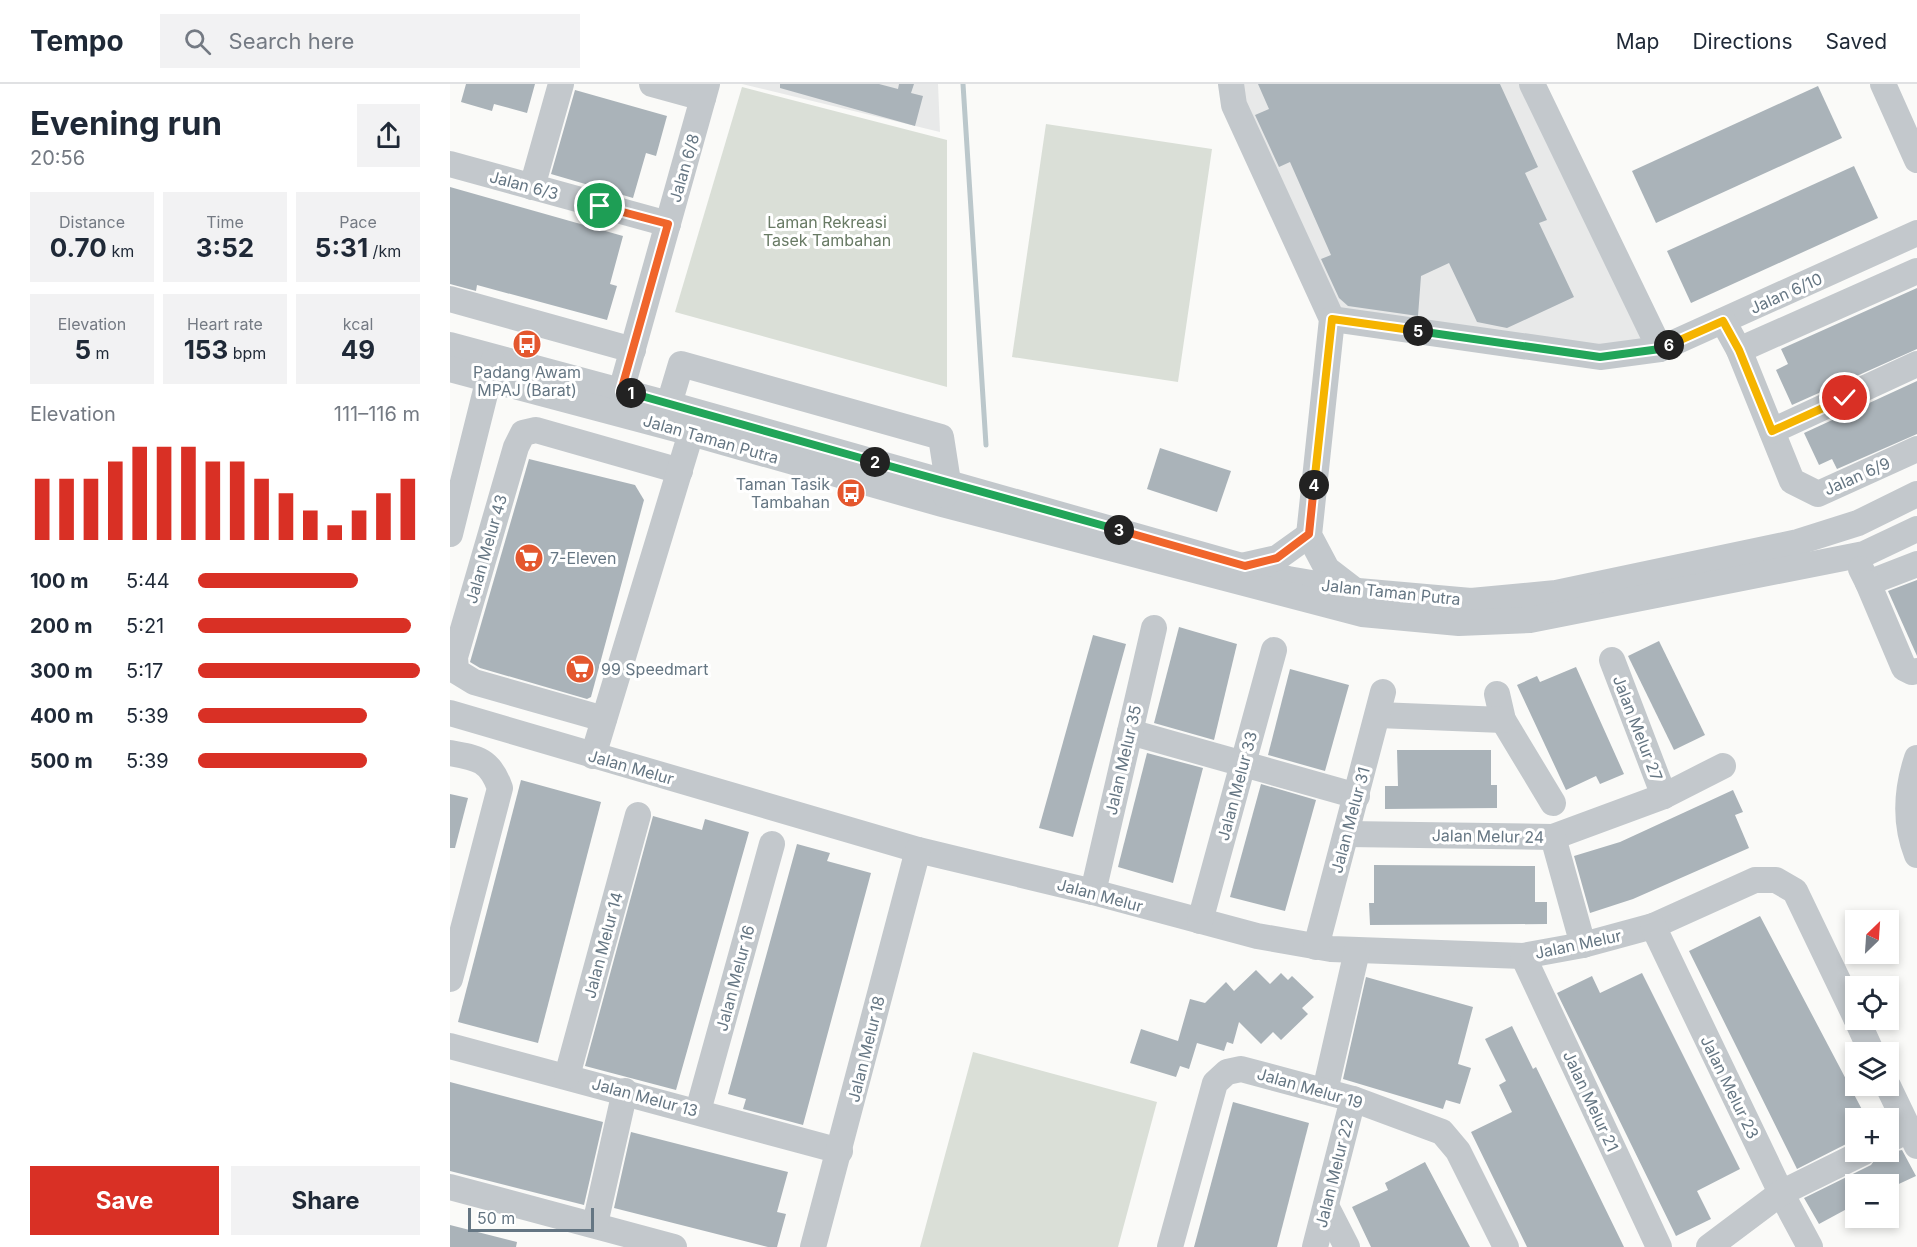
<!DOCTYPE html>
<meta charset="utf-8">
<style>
body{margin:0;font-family:Inter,sans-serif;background:#f2f2f3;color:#1f2937;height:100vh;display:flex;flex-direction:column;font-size:22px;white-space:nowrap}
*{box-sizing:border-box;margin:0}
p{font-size:20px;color:#747a83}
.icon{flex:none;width:33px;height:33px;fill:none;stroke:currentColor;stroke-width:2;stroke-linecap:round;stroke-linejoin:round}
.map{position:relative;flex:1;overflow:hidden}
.panel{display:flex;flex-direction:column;background:#fff;width:450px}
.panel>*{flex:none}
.needle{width:39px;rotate:25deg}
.controls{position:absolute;left:1395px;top:826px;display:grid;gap:12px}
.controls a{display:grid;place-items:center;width:54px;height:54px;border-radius:0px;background:#fff;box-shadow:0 3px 9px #0003;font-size:30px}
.scale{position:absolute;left:18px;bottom:15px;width:126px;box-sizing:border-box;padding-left:6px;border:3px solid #657683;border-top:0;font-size:16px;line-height:21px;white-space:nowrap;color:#657683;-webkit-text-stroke:4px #fff;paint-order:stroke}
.pin{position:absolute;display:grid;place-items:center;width:51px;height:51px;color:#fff;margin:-26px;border:3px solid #fff;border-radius:50%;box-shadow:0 2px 6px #0007}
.km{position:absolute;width:30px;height:30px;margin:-15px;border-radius:50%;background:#222;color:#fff;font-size:16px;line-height:30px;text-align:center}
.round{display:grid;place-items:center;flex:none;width:63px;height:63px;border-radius:0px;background:#f2f2f3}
.headline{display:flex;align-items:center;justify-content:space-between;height:102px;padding:0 30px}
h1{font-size:33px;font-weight:700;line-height:45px}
.figures{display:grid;grid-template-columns:repeat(3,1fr);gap:9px;height:102px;padding:6px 30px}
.figures div{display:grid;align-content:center;border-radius:0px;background:#f2f2f3;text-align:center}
.figures b{font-size:26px;font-weight:700}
.figures small{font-size:16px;font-weight:400}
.figures p{font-size:16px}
.chart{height:168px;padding:12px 30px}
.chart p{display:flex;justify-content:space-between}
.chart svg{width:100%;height:108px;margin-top:6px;stroke:#d93025;stroke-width:6}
.action{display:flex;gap:12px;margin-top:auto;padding:12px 30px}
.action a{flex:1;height:69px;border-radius:0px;background:#d93025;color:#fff;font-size:24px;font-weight:700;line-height:69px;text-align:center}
.action a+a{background:#f2f2f3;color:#1f2937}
ul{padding:0 30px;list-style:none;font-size:20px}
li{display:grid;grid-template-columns:96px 72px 1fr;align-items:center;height:45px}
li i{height:15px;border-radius:8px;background:#d93025}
header{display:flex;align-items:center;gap:36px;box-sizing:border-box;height:84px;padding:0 30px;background:#fff;border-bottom:2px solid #e0e1e3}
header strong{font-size:28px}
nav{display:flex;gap:33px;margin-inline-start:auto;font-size:21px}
.search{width:420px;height:54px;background:#f2f2f3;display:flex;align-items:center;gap:15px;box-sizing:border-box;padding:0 21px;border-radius:0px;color:#747a83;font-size:22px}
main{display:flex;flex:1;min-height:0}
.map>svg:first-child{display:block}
.built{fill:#e8e9e9}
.green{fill:#dadfd7}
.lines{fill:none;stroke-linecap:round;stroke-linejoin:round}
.stream{stroke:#bbc7cb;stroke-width:5}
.building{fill:#aab3b9}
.minor{stroke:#c3c8cc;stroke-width:26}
.split-1-casing{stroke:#fff;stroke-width:12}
.split-2-casing{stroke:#fff;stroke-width:12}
.split-3-casing{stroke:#fff;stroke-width:12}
.split-4-casing{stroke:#fff;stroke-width:12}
.split-5-casing{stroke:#fff;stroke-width:12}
.split-6-casing{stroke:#fff;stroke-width:12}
.split-7-casing{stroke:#fff;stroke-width:12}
.split-1{stroke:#f0652b;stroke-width:8}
.split-2{stroke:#22a559;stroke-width:8}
.split-3{stroke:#22a559;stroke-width:8}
.split-4{stroke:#f0652b;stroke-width:8}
.split-5{stroke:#f5b400;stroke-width:8}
.split-6{stroke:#22a559;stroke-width:8}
.split-7{stroke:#f5b400;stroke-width:8}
.labels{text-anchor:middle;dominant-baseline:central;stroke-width:6;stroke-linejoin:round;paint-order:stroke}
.street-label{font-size:16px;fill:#657683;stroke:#fff}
.park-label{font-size:16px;fill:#687a64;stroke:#fff}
.poi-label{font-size:16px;fill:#657683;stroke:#fff;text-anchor:start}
</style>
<header>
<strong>Tempo</strong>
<div class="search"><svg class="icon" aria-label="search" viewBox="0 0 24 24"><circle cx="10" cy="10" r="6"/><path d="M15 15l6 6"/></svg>Search here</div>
<nav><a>Map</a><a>Directions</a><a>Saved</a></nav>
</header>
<main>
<section class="panel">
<div class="headline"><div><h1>Evening run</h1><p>20:56</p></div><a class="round"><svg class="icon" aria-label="share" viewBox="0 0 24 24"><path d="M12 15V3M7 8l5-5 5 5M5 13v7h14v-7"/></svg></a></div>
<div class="figures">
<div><p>Distance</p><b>0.70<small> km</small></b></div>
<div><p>Time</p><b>3:52</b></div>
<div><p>Pace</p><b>5:31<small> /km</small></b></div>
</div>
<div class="figures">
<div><p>Elevation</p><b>5<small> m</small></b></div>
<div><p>Heart rate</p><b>153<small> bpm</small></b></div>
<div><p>kcal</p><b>49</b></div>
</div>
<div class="chart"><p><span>Elevation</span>111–116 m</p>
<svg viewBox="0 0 160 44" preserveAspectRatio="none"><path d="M5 44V19M15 44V19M25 44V19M35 44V12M45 44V6M55 44V6M65 44V6M75 44V12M85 44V12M95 44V19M105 44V25M115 44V32M125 44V38M135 44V32M145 44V25M155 44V19"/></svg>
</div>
<ul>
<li><b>100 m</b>5:44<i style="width:72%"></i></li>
<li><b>200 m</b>5:21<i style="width:96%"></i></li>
<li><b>300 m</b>5:17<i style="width:100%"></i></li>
<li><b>400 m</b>5:39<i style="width:76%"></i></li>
<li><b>500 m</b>5:39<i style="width:76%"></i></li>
</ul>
<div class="action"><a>Save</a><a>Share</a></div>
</section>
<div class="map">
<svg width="1467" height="1163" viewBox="0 0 1467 1163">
<rect width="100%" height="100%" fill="#fafaf8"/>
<g class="built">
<path d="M292,0H488L490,48Z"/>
<path d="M787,0H1075L1197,256L1147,262L883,224Z"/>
</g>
<g class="green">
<path d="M292,3L497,56V303L225,228Z"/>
<path d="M596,40L762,65L728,298L562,273Z"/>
<path d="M523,968L707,1018L668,1163H470Z"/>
</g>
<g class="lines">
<path class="stream" d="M513,0L536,361"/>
</g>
<g class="building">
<path d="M16,0H85L77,29L44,20L42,27L11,18Z"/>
<path d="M330,0H429L448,5L449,0H464L461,9L473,12L465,42L330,4Z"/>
<path d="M808,0H1050L1088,83L1075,89L1097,136L1089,139L1124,213L1057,244L1027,238L999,179L971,192L968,232L898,222L889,214L871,175L881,171L840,78L829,83L805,31L819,25Z"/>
<path d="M1368,2L1392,54L1206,139L1182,87Z"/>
<path d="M125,6L217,32L206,72L196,69L183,114L101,90Z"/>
<path d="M1404,82L1428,134L1241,219L1217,167Z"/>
<path d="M0,103L173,152L160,200L167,202L157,236L27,201L26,207L0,200Z"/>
<path d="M1467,204V265L1342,321L1326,286L1338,280L1331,265Z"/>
<path d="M1467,297V350L1387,385L1382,375L1369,381L1354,349Z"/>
<path d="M710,364L781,387L767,428L697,405Z"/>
<path d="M79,375L185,401L194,416L141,613L137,615L30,584L20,578Z"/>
<path d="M1467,496V572L1438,507Z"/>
<path d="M729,543L787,560L764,656L704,639Z"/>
<path d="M643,551L676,560L623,753L589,744Z"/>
<path d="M1209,557L1255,651L1224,666L1178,572Z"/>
<path d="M1126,583L1174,690L1150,700L1146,692L1116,706L1067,601L1087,592L1090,598Z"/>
<path d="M840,585L899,601L875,687L818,671Z"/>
<path d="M947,666H1041V701H1047V724L935,725V702H948Z"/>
<path d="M697,669L753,684L723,799L668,783Z"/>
<path d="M71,696L151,718L88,959L8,938Z"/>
<path d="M811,700L866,716L835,827L780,813Z"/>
<path d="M1283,706L1293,728L1285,731L1299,764L1183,815L1140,829L1124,772L1170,758Z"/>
<path d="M0,710L18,714L5,764H0Z"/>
<path d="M203,732L252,746L255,735L299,748L226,1006L135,982Z"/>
<path d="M347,760L380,769L377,777L421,789L353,1041L293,1025L296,1015L278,1010Z"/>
<path d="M924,781L1085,782V818H1097V840L920,841L919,819H924Z"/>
<path d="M1310,832L1417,1035H1406V1055L1347,1085L1239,867Z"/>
<path d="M806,886L820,900L831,889L838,896L842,892L864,913L852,924L858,930L831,956L823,948L811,960L789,938L783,960L777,958L774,967L747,959L739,985L730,982L726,993L680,979L691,945L728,957L740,915L755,919L776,898L784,907Z"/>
<path d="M1192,889L1290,1085L1247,1107L1261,1135L1226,1152L1107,909L1142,892L1150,909Z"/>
<path d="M916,893L1023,923L1008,980L1021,984L1010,1020L996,1016L993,1025L893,995Z"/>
<path d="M1062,942L1083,985L1086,983L1174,1163H1077L1021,1048L1062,1028L1049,1001L1056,997L1035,955Z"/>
<path d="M0,998L153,1038L134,1121L0,1087Z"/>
<path d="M783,1018L859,1039L827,1163H744Z"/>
<path d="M181,1048L338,1088L327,1128L336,1130L327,1163H318L164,1124Z"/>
<path d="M1452,1066L1466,1092L1438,1105V1101H1406V1120L1369,1140L1354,1114L1421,1081L1428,1071Z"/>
<path d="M975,1078L1020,1163H921L902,1123L938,1106L935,1099Z"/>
<path d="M0,1141L67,1158L66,1163H0Z"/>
</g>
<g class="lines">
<g class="minor">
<path d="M202,0L253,14"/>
<path d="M781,0L784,21L882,235L859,451L877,485L903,505"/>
<path d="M1082,0L1210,265"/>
<path d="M1433,0L1467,76"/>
<path d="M0,80L218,140"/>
<path d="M82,103L111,0"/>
<path d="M0,215L183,266"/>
<path d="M882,235L1150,273L1210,265L1467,149"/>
<path d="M1273,237L1289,266L1342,397L1368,410L1467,365"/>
<path d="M0,261L219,320L838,495L908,507L1021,517L1106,509L1348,458L1408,439L1467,410"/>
<path d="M1289,266L1467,187"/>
<path d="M0,285L241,349L492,420L912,530L1009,539L1080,536L1414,470L1467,445"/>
<path d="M171,307L257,0"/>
<path d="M219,320L231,280L491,353L498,398L495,411"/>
<path d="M1322,347L1467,280"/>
<path d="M0,450L43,278"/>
<path d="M796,481L827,474L859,451"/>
<path d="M1411,485L1418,499L1467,480"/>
<path d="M1418,499L1454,584L1462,588L1467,587"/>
<path d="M1162,576L1214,712"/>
<path d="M1047,610L1053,636L1103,719"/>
<path d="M0,629L468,766L643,808L807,852L881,865L1073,872L1133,861L1203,842L1305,796H1326L1345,807L1406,934"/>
<path d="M928,631L1053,636"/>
<path d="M154,635L24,598L6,587L5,573L66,363L73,349L86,346L230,387"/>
<path d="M680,648L907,712"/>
<path d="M0,669C28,674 40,676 50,704L0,895"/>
<path d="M143,672L241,349"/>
<path d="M1467,674C1456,707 1454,738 1467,771"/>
<path d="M897,750L1103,753L1214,712L1273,682"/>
<path d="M1103,753L1133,861"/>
<path d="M643,808L704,544"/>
<path d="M750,837L824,566"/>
<path d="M1203,842L1331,1109L1360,1163"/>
<path d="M866,863L933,608"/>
<path d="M1073,872L1209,1163"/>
<path d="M1407,936L1422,969"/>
<path d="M0,962L390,1067"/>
<path d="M117,992L188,731"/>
<path d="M1438,1002L1467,1062"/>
<path d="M875,1007L907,867"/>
<path d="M248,1027L322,760"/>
<path d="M1438,1056L1459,1046"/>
<path d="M0,1103L224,1163"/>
<path d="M876,1122L897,1163"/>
<path d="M145,1140L175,1007"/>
<path d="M363,1163L468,766"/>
<path d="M720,1163L765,999L777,988L791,985L903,1015L992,1048L1008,1067L1056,1163"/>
<path d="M865,1163L903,1015"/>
<path d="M1259,1163L1331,1109L1414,1068"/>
</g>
</g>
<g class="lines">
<g class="split-1-casing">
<path id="split-1" d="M150,122L218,140L171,307L181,309"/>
</g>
<g class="split-2-casing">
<path id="split-2" d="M181,309L425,378"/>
</g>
<g class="split-3-casing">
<path id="split-3" d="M425,378L669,446"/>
</g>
<g class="split-4-casing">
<path id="split-4" d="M669,446L795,482L827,474L859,450L864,401"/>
</g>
<g class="split-5-casing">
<path id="split-5" d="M864,401L882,235L968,247"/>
</g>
<g class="split-6-casing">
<path id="split-6" d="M968,247L1150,273L1210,265L1219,261"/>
</g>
<g class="split-7-casing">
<path id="split-7" d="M1219,261L1273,237L1289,266L1322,347L1395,314"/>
</g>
<use href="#split-1" class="split-1"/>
<use href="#split-2" class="split-2"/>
<use href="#split-3" class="split-3"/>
<use href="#split-4" class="split-4"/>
<use href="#split-5" class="split-5"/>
<use href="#split-6" class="split-6"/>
<use href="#split-7" class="split-7"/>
</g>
<defs>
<g id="bus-disc" transform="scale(1.5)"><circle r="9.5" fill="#e4572e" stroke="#fff"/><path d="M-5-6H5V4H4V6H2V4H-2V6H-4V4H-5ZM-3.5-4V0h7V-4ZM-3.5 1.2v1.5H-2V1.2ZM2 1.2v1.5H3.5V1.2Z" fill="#fff"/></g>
<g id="supermarket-disc" transform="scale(1.5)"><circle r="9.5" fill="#e4572e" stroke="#fff"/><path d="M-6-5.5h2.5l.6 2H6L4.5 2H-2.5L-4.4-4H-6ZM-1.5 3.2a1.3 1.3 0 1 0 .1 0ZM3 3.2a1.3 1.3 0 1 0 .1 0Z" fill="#fff"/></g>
</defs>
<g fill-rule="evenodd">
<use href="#bus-disc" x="77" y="260"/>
<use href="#bus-disc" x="401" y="409"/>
<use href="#supermarket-disc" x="79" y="474"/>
<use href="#supermarket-disc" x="130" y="585"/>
</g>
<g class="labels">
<g class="street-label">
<text transform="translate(234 84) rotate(-74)">Jalan 6/8</text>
<text transform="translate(74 101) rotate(15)">Jalan 6/3</text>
<text transform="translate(1336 209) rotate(-24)">Jalan 6/10</text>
<text transform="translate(261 355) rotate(16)">Jalan Taman Putra</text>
<text transform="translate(1407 392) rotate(-24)">Jalan 6/9</text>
<text transform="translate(36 465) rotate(-74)">Jalan Melur 43</text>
<text transform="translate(941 508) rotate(6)">Jalan Taman Putra</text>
<text transform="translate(1188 644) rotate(69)">Jalan Melur 27</text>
<text transform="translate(673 676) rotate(-77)">Jalan Melur 35</text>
<text transform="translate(181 683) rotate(16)">Jalan Melur</text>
<text transform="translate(787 702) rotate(-75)">Jalan Melur 33</text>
<text transform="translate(900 736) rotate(-75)">Jalan Melur 31</text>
<text transform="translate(1038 752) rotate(1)">Jalan Melur 24</text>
<text transform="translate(650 811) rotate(15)">Jalan Melur</text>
<text transform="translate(1128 860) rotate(-12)">Jalan Melur</text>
<text transform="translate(153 861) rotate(-75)">Jalan Melur 14</text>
<text transform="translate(285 894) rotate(-75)">Jalan Melur 16</text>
<text transform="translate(416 965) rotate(-76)">Jalan Melur 18</text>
<text transform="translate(1280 1003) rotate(64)">Jalan Melur 23</text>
<text transform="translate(860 1004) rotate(16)">Jalan Melur 19</text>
<text transform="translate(195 1013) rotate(15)">Jalan Melur 13</text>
<text transform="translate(1141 1017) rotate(65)">Jalan Melur 21</text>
<text transform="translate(884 1089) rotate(-76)">Jalan Melur 22</text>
</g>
<g class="park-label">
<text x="377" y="138">Laman Rekreasi<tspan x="377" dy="18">Tasek Tambahan</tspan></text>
</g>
<g class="poi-label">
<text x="77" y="288" text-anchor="middle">Padang Awam<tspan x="77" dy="18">MPAJ (Barat)</tspan></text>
<text x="380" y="400" text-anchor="end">Taman Tasik<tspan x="380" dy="18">Tambahan</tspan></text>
<text x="100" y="474">7-Eleven</text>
<text x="151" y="585">99 Speedmart</text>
</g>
</g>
</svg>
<div class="controls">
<a><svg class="needle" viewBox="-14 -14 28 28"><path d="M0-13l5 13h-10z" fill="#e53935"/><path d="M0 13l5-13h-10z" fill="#747a83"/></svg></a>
<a><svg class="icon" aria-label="locate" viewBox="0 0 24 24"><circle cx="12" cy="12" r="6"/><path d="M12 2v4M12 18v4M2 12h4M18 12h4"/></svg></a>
<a><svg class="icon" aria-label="layers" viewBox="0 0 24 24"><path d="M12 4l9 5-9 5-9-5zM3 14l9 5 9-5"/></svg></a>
<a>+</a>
<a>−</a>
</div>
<div class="scale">50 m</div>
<div class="pin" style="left:150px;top:122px;background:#1e9e55"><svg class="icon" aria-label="arrive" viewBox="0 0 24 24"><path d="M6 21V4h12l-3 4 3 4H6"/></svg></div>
<div class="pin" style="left:1395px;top:314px;background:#d93025"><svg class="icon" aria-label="check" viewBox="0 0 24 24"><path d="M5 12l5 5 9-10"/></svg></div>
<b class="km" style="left:181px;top:309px">1</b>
<b class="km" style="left:425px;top:378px">2</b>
<b class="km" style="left:669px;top:446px">3</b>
<b class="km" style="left:864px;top:401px">4</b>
<b class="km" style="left:968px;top:247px">5</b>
<b class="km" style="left:1219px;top:261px">6</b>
</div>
</main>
